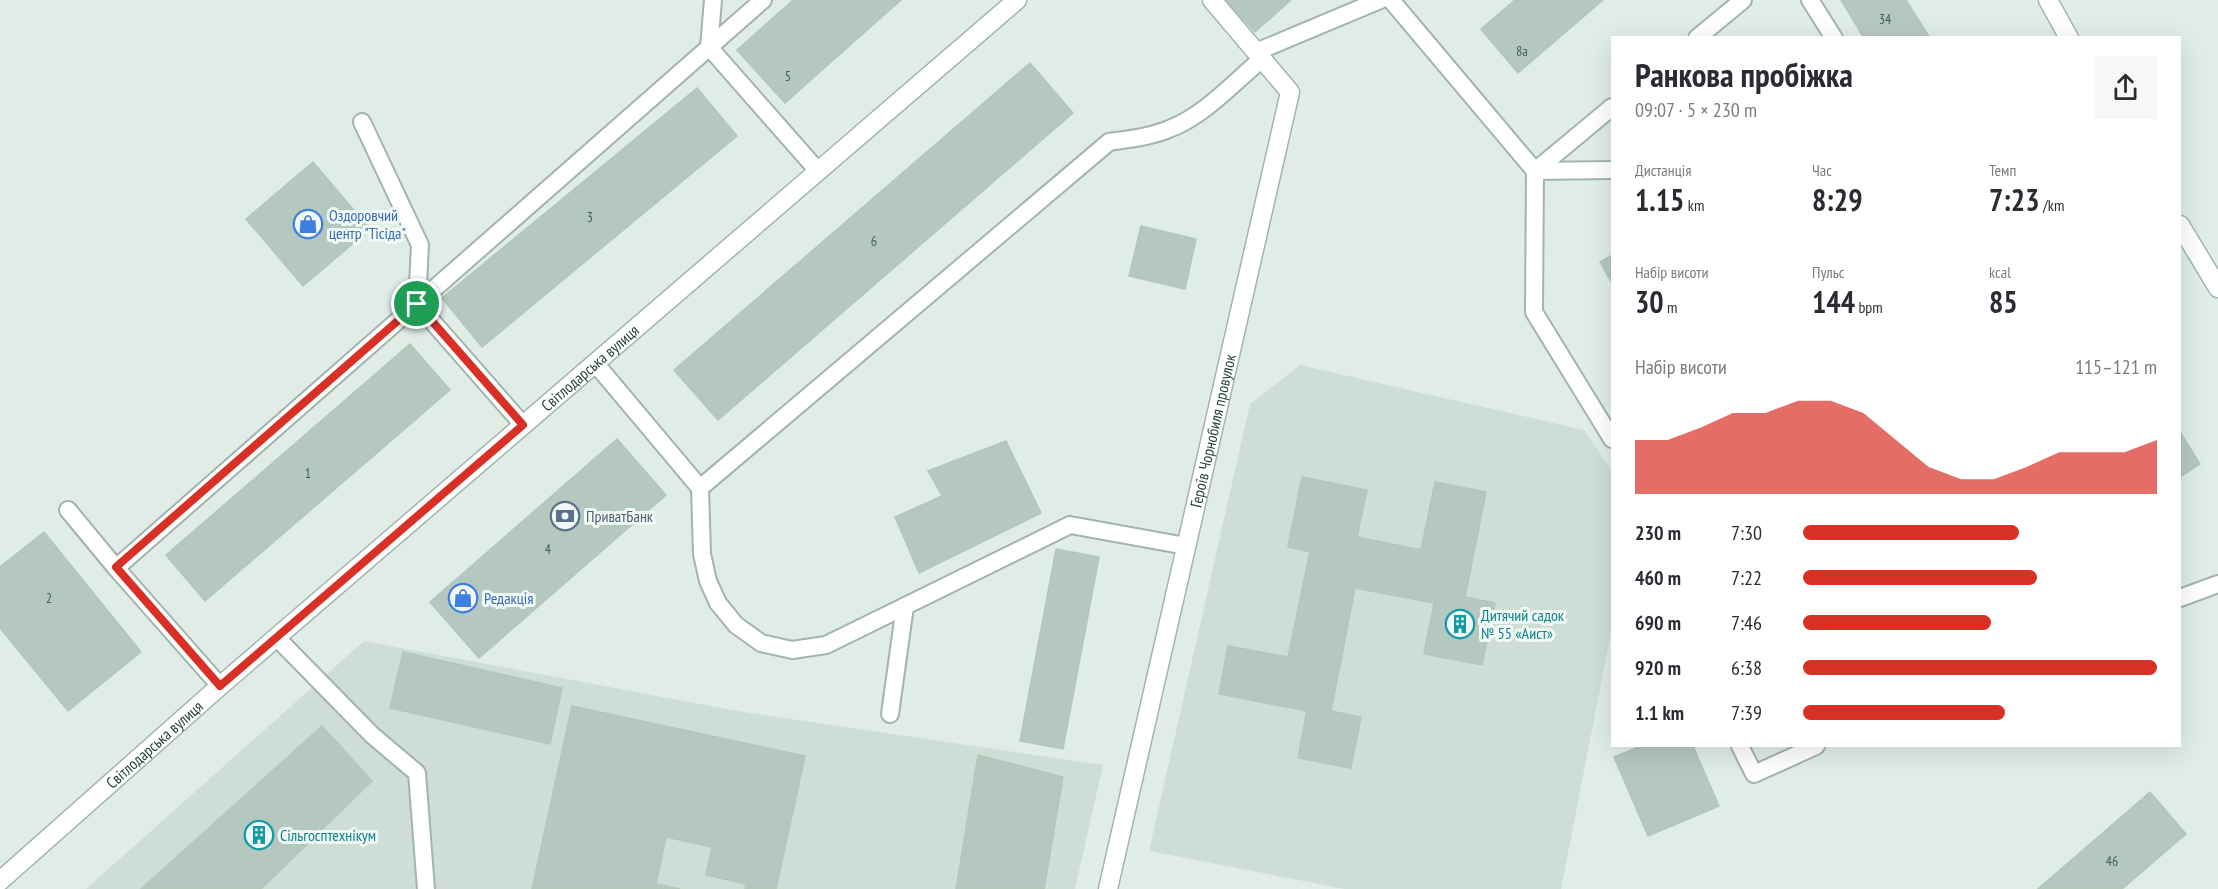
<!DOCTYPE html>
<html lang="uk">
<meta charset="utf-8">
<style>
body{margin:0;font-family:"PT Sans Narrow",sans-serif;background:#f7f7f7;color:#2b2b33;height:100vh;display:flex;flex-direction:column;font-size:22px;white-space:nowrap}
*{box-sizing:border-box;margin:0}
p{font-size:20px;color:#7c7c81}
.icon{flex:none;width:33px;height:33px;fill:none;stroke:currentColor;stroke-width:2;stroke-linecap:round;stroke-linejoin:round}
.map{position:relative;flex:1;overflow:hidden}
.side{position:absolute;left:1611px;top:36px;width:570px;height:711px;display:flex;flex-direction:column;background:#fff;border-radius:0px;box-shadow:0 6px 24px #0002}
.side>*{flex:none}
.pin{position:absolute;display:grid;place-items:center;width:51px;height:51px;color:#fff;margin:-26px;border:3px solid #fff;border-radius:50%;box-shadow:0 2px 6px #0007}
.round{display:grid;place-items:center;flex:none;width:63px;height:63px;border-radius:0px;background:#f7f7f7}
.headline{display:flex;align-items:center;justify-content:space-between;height:102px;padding:0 24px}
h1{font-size:33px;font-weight:700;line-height:45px}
.stats{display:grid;grid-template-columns:repeat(3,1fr);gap:9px;height:102px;padding:6px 24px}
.stats div{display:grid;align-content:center}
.stats b{font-size:30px;font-weight:700}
.stats small{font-size:16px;font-weight:400}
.stats p{font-size:16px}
.chart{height:168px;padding:12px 24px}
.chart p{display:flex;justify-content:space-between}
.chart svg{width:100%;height:108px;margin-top:6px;fill:#d93025;opacity:.7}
ul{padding:0 24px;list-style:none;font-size:20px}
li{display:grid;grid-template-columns:96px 72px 1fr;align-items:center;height:45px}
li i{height:15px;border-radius:8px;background:#d93025}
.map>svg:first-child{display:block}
.built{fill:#ceddd5}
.building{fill:#b5c8bf;stroke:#b2c7bc;stroke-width:1.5}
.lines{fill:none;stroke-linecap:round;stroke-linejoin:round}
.service-casing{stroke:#a2b5ad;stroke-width:20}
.minor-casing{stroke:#a2b5ad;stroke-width:21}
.secondary-casing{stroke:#9eb9ad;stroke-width:21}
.service{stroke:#fff;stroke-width:16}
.minor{stroke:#fff;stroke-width:18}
.secondary{stroke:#fff;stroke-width:18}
.route-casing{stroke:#fff;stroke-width:12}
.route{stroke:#d93025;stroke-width:8}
.labels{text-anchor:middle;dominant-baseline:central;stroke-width:6;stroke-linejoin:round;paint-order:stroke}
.number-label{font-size:14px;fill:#446156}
.shop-label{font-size:16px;fill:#366cbe;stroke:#f1f9f4;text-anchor:start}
.street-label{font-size:16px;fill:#1f3f33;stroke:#f1f9f4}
.service-label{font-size:16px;fill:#4e5e75;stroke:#f1f9f4;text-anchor:start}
.culture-label{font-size:16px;fill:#0d838f;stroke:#f1f9f4;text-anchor:start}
</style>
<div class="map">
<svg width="2218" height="889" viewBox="0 0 2218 889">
<rect width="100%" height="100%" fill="#e0ede6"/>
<g class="built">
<path d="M1300,365L1584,430L1612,471V627L1561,889H1345L1149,851L1250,404Z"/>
<path d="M364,641L737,711L1103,765L1075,889H86Z"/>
</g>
<g class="building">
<path d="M793,0H901L785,103L737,50Z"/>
<path d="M1226,0H1291L1255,32Z"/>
<path d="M1515,0H1603L1518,73L1481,29Z"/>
<path d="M1841,0H1906L1930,38H1864Z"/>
<path d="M1030,63L1073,113L718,420L674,370Z"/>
<path d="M697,88L737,136L482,347L442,298Z"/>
<path d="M313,162L370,229L303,286L246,219Z"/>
<path d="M1141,226L1196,239L1185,289L1129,276Z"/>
<path d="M1612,255V283L1600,262Z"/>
<path d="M410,344L450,390L205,601L166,555Z"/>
<path d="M2180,432L2200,464L2180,477Z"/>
<path d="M617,439L666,495L479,658L430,602Z"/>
<path d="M1006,441L1041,513L919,573L895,517L942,496L928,471Z"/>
<path d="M1302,477L1367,490L1357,537L1421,550L1435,482L1486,492L1465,597L1495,603L1482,665L1424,654L1434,603L1355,588L1331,711L1361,717L1351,768L1298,758L1307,711L1219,694L1228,646L1288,657L1310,552L1288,547Z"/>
<path d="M44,532L141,652L68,711L0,628V567Z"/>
<path d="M1056,549L1099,557L1063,749L1020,741Z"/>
<path d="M403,652L562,688L550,744L390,708Z"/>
<path d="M572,706L805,756L776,889H745L746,884L706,875L712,847L666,837L656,884L680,889H532Z"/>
<path d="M322,726L372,781L261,889H141Z"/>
<path d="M1641,746H1693L1719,806L1648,836L1614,757Z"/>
<path d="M978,755L1063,777L1044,889H956Z"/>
<path d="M2150,792L2186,834L2122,889H2038Z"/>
</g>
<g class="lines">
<g class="service-casing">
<g id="service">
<path d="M713,0L709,47L818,171"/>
<path d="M1391,0L1535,171L1612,107"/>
<path d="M1810,0L1834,38"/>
<path d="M1697,38L1743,0"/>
<path d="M1256,52L1380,0"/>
<path d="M362,122L420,245L417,304L523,425"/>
<path d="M1612,170L1535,171L1534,312L1612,439"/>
<path d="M595,363L700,488L702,554L708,581L718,603L736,625L761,643L792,650L826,645L1070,525L1186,546"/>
<path d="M700,488L1109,142C1129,139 1150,137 1169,129C1204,116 1233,83 1262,59"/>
<path d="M68,510L116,568"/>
<path d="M2180,598L2218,584"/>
<path d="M276,637L372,735L417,773L426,889"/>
<path d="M220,686L116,568L763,0"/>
<path d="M890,714L905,606"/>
<path d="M1740,746L1754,774L1816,746"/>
</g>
</g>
<g class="minor-casing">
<g id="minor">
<path id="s1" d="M0,881L220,686L1017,0"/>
<path id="s2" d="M1108,889L1290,92L1212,0"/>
</g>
</g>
<g class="secondary-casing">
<g id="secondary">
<path d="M2048,0L2069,38"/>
<path d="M2180,225L2218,288"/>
</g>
</g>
<use href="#service" class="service"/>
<use href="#minor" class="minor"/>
<use href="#secondary" class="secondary"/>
</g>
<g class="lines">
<g class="route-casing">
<path id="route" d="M417,304L523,425L220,686L116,567Z"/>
</g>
<use href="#route" class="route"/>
</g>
<defs>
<g id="shop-ring" transform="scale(1.5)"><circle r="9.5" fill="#f1f9f4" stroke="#3f7fe0" stroke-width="1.5"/><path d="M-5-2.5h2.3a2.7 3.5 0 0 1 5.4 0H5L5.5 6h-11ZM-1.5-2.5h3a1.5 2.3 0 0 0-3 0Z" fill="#3f7fe0"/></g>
<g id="bank-ring" transform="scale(1.5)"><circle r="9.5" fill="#f1f9f4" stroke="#5c6f8a" stroke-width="1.5"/><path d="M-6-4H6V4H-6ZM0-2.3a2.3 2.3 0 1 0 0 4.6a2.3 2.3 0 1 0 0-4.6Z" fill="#5c6f8a"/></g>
<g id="building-ring" transform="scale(1.5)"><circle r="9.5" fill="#f1f9f4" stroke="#0f9aa8" stroke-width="1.5"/><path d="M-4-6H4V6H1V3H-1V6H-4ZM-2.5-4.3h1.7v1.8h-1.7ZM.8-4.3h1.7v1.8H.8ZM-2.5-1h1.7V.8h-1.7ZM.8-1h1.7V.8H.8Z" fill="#0f9aa8"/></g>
</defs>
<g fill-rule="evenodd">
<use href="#shop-ring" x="308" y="224"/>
<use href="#bank-ring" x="565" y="516"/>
<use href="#shop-ring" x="463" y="598"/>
<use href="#building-ring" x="1460" y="624"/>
<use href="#building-ring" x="259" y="835"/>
</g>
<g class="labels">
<g class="number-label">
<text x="1885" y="19">34</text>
<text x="1522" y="51">8а</text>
<text x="788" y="76">5</text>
<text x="590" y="217">3</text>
<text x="874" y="241">6</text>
<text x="308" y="473">1</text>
<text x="548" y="549">4</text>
<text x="49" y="598">2</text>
<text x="2112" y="861">46</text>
</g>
<g class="shop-label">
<text x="329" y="215">Оздоровчий<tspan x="329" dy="18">центр "Тісіда"</tspan></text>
<text x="484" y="598">Редакція</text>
</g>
<g class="street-label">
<text stroke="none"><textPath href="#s1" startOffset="782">Світлодарська вулиця</textPath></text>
<text stroke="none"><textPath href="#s2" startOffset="470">Героїв Чорнобиля провулок</textPath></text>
<text stroke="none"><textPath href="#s1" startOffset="206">Світлодарська вулиця</textPath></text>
</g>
<g class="service-label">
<text x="586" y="516">ПриватБанк</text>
</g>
<g class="culture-label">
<text x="1481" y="615">Дитячий садок<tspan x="1481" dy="18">№ 55 «Аист»</tspan></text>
<text x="280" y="835">Сільгосптехнікум</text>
</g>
</g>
</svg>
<div class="pin" style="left:417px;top:304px;background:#1e9e55"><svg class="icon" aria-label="arrive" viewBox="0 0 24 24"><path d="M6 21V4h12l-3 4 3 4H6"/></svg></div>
<section class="side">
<div class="headline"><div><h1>Ранкова пробіжка</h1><p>09:07 · 5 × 230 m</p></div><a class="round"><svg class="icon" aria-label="share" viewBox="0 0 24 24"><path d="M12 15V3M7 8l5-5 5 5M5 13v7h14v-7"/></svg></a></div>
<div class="stats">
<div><p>Дистанція</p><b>1.15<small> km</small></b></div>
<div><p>Час</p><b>8:29</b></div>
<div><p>Темп</p><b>7:23<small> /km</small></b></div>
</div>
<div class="stats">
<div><p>Набір висоти</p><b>30<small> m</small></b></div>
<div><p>Пульс</p><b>144<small> bpm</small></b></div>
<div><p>kcal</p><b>85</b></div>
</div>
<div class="chart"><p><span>Набір висоти</span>115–121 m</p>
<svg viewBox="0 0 160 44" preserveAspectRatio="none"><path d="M0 44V22L10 22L20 17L30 11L40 11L50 6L60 6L70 11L80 22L90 33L100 38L110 38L120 33L130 27L140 27L150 27L160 22V44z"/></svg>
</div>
<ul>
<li><b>230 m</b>7:30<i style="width:61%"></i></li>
<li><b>460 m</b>7:22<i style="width:66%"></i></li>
<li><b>690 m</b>7:46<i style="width:53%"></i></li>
<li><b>920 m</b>6:38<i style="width:100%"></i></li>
<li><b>1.1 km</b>7:39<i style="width:57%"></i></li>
</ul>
</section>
</div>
